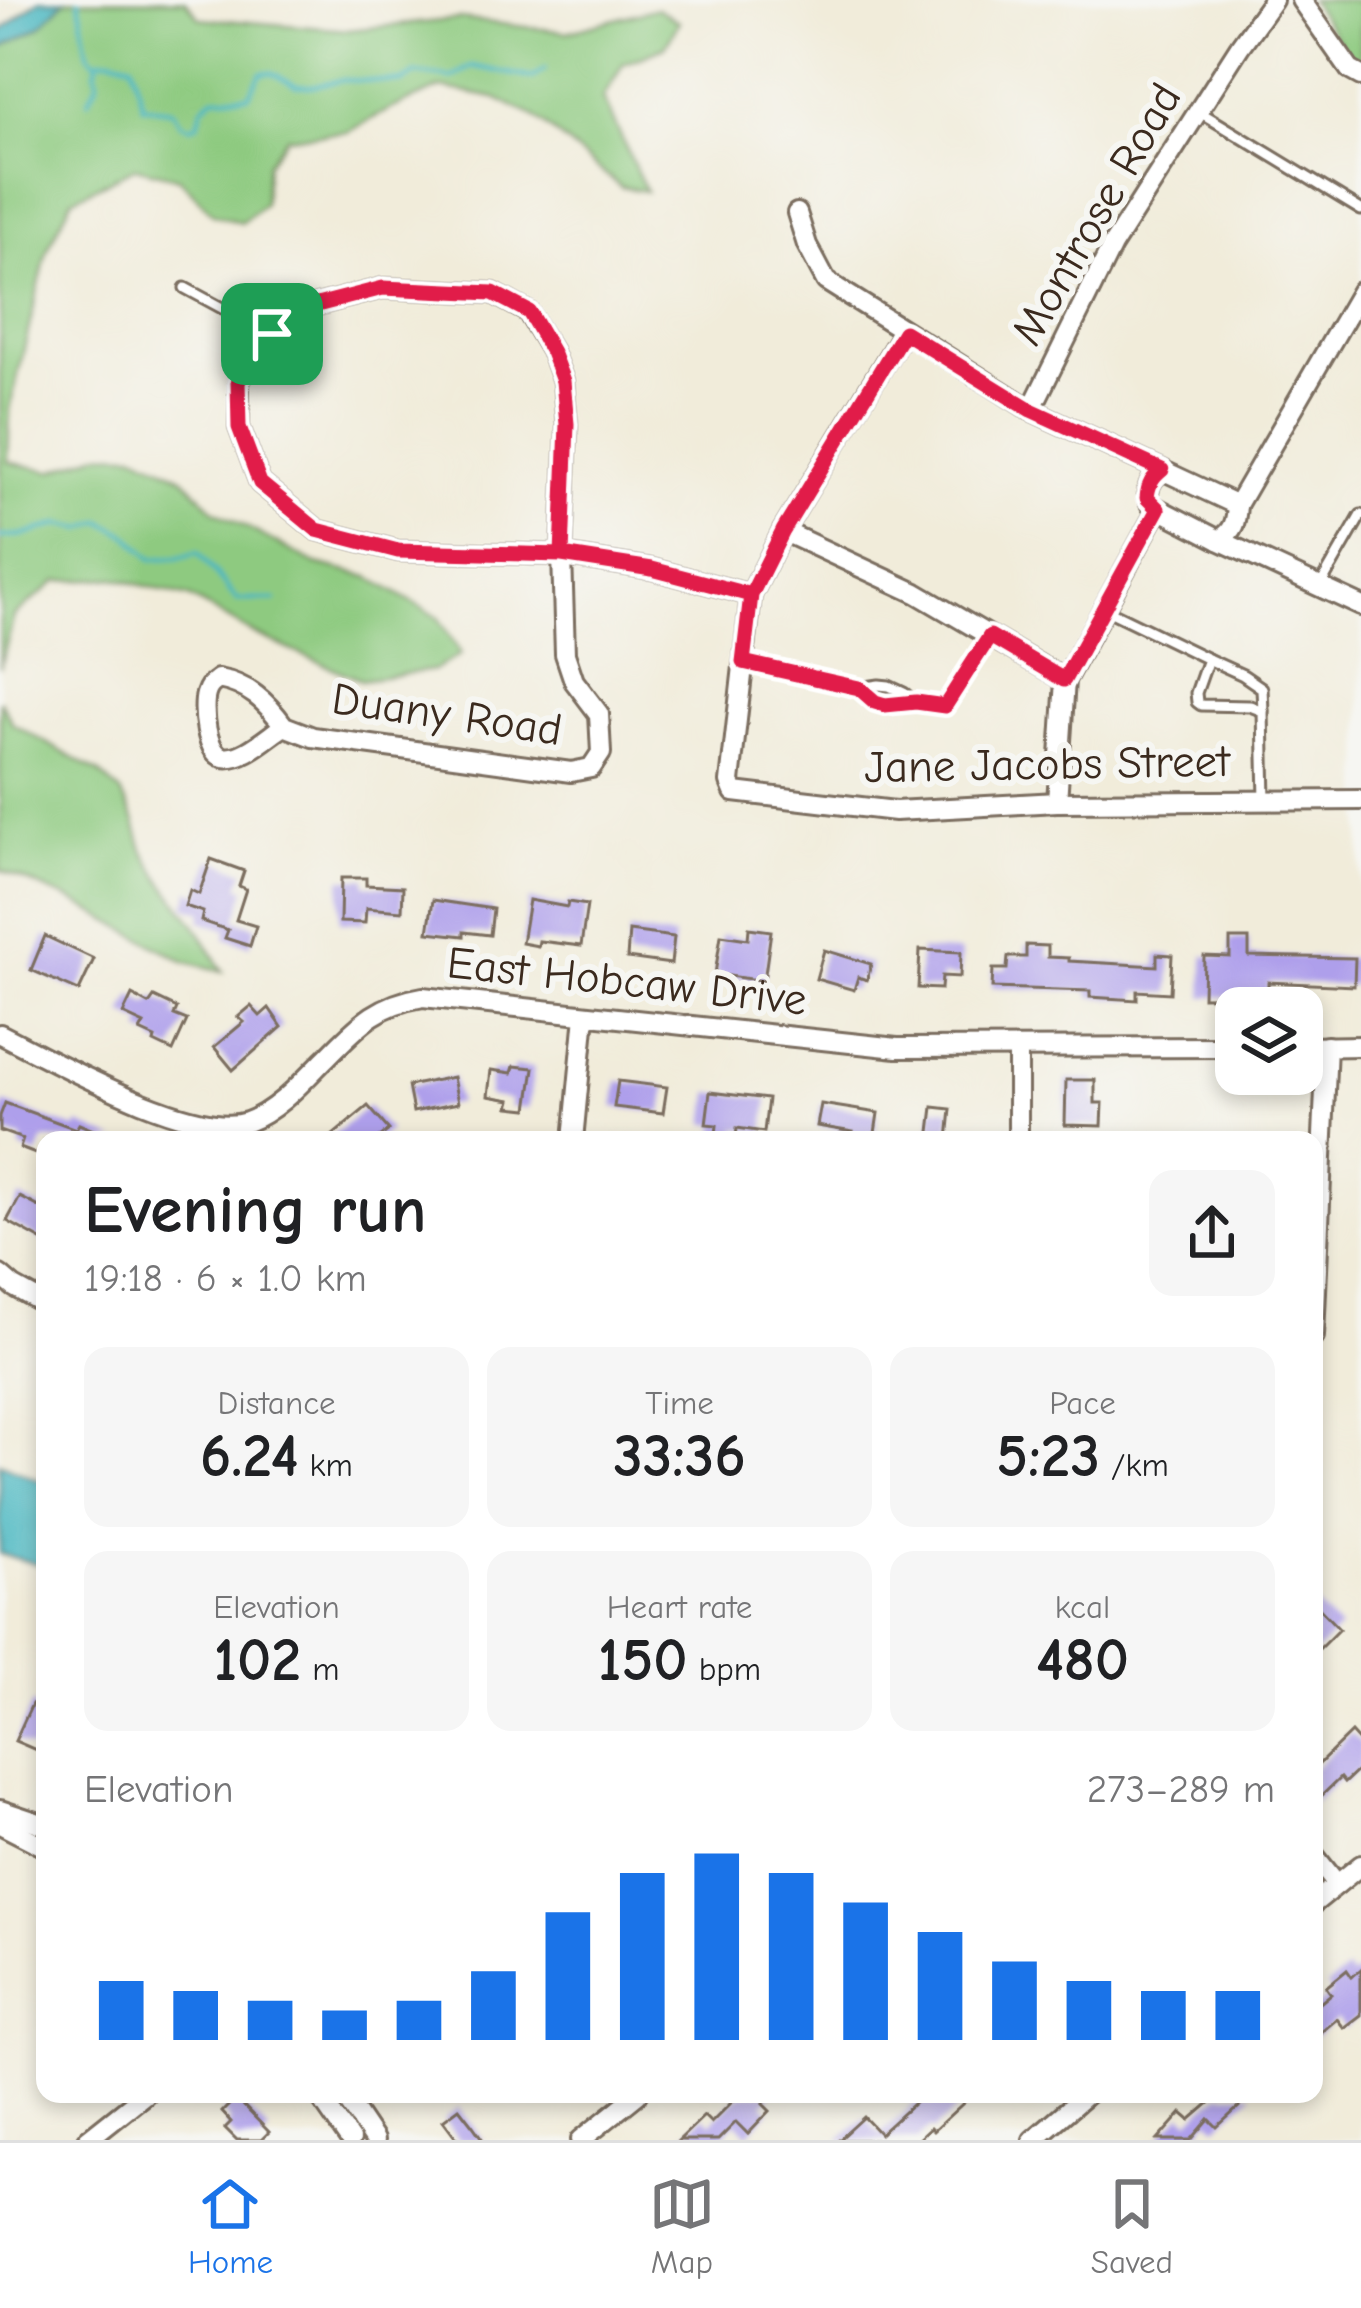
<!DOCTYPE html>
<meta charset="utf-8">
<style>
body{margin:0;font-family:"Comic Neue",sans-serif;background:#f6f6f6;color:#202124;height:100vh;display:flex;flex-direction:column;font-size:45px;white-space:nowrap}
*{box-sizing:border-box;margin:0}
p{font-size:39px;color:#757577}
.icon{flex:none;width:66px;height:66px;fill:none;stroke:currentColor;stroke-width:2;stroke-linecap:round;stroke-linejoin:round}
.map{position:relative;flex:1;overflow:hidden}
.details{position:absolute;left:36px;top:1131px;width:1287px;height:972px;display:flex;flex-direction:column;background:#fff;border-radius:24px;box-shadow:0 6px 18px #0003}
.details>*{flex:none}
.buttons{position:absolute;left:1215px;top:987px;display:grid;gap:24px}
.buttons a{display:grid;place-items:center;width:108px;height:108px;border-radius:24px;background:#fff;box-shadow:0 6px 18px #0003;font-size:60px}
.pin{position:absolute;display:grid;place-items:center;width:102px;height:102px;color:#fff;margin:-51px;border-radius:24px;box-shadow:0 6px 18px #0006}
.round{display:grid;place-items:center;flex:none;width:126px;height:126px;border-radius:24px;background:#f6f6f6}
.head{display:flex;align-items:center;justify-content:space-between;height:204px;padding:0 48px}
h1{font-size:66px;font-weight:800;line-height:90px}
.stats{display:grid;grid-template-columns:repeat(3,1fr);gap:18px;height:204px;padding:12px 48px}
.stats div{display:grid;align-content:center;border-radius:24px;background:#f6f6f6;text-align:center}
.stats b{font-size:60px;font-weight:800}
.stats small{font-size:33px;font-weight:400}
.stats p{font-size:33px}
.chart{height:336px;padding:24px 48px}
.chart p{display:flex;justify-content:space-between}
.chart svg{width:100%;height:216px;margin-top:12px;stroke:#1a73e8;stroke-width:6}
.tabs{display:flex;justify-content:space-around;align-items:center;height:168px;border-top:3px solid #e0e0e0;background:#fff;font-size:33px;color:#757577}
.tabs a{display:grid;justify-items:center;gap:6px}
.tabs .selected{color:#1a73e8}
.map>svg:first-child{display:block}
.green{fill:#8eca80;stroke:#647a4f;stroke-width:3}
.water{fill:#49b7c1;stroke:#427070;stroke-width:3}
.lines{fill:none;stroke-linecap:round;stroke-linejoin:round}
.stream{stroke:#49b7c1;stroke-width:4.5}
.building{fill:#ae9feb}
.service-casing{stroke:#7b6e60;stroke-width:15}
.minor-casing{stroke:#7b6e60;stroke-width:24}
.service{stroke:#fff;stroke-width:9}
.minor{stroke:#fff;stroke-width:18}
.route-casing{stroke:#fff;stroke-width:24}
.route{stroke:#e11d48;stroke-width:15}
.labels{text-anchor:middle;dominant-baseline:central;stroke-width:12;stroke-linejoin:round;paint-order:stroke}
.street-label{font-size:45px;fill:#3b2a1e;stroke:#f6f6f2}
</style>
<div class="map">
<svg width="1361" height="2140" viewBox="0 0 1361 2140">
<rect width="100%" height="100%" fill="#f6f6f2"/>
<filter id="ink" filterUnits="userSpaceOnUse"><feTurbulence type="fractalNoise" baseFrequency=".00833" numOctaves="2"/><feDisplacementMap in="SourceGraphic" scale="24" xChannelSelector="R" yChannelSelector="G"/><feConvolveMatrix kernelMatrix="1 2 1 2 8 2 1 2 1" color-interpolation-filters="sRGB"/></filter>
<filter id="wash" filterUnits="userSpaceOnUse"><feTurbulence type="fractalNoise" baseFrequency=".004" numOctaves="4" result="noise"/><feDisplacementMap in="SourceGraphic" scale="48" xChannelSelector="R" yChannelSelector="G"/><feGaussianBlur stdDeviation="2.7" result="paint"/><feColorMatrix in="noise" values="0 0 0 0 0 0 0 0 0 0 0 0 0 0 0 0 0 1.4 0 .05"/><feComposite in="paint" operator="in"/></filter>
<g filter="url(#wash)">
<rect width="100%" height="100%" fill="#f1ecda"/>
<g class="green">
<path d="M65,0H185L200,18L348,30L460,19L567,32L657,8L679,22L665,47L623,64L603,98L646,191L621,187L532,115L495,98L441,88L395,107L347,132L287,137L267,163L264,204L241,223L213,214L179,178L136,167L72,199L47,251L10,409L8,462L52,471L101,453L136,454L183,477L214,510L316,564L369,577L438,617L461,654L434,670L361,680L258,636L189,597L114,578L57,581L14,616L0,668V49L40,26Z"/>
<path d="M1310,0H1353L1361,4V69L1354,65Z"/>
<path d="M0,700L13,724L98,772L121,793L134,819L143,850L164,884L197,927L223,971L186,962L69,899L0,870Z"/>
</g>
<g class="water">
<path d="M39,0H65L40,26L0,49V32Z"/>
<path d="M0,1463L45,1483V1566L0,1554Z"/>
</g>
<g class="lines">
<g class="stream">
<path d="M79,0L88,53L95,60L111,58L132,63L143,106L172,110L182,124L190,127L198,124L202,108L213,97L249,95L261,73L271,72L296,85L309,86L344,80L403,82L416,73L452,78L471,66L532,78L545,69"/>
<path d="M88,101L98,82L95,71L99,60"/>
<path d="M0,537L25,535L60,524L83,529L102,521L129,536L152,559L181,557L198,552L237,600H275"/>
</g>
</g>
<g id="blocks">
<g class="building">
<path d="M211,859L244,871L239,886L246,889L236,920L256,926L250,946L225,938L228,930L201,921L203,912L185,906L190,890L199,894Z"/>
<path d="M341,878H366V885L403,887L402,911L366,908L365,923L340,922Z"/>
<path d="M433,900L493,909L490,935L464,932V936L428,932Z"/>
<path d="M529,900L567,907L568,902L587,905L581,946L539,941L538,946L522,943Z"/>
<path d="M749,928L771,931L764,981L715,974L721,935L748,939Z"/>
<path d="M629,931L674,937L671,964L627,958Z"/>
<path d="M45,936L94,959L79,991L31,970Z"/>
<path d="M1230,939H1249V956L1355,958L1354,986L1268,982V996L1203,997L1204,956L1230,957Z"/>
<path d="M1026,945L1048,946V957L1069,958V961L1157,966V954L1172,955L1170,993L1137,991V1000L1090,997V991L992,988L993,969H1007L1008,957H1026Z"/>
<path d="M824,950L871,964L867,980L858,977L854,990L816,979Z"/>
<path d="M920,950L961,952L960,977L942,976L941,989L918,988Z"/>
<path d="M132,995L149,1004L154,997L177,1008L174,1015L187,1020L173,1051L154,1042L155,1038L140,1031L144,1024L123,1014Z"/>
<path d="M251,1006L260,1016L269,1008L282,1027L233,1070L214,1047L244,1022L238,1017Z"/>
<path d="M514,1066L534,1068L528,1109L509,1107L511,1100L488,1096L491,1070L512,1073Z"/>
<path d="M453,1077L458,1103L413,1112L408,1086Z"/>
<path d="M1066,1080H1095V1103H1103L1102,1126L1065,1125Z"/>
<path d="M618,1081L667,1087L663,1113L614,1107Z"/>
<path d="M710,1092L768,1099L764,1132L737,1128L736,1137L716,1135L717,1125L706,1124Z"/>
<path d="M5,1103L76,1129L79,1124L117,1140H44L38,1155L20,1148L23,1139L0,1131V1116Z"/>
<path d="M821,1104L878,1113L874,1140H851L853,1132L817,1126Z"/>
<path d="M368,1106L389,1130L376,1140H327Z"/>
<path d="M933,1107L951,1109L948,1140H929Z"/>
<path d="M20,1197L45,1210V1242L7,1221Z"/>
<path d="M1314,1603L1339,1629L1314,1654Z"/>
<path d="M32,1704L45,1709V1754L15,1741Z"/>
<path d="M1351,1733L1361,1744V1767L1344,1783L1340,1778L1314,1803V1769Z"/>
<path d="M1361,1969V2015L1344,2028L1337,2019L1314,2038V2008L1331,1994L1326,1987L1347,1970L1352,1977Z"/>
<path d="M740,2094H773L763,2104L770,2111L748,2134L736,2122L718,2140H679L704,2116L711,2123Z"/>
<path d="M924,2094H973L933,2131L930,2128L917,2140H839L864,2117L880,2134Z"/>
<path d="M1220,2094H1253L1217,2127L1209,2119L1191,2140H1158L1182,2113L1190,2120Z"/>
<path d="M236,2098L269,2132L261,2140H237L225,2128L231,2122L222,2112Z"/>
<path d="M459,2108L473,2126L483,2140H458L443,2120Z"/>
</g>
</g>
</g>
<g filter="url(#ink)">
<use href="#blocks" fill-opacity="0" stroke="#7b6e60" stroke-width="3"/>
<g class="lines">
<g class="service-casing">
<g id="service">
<path d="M1198,111L1361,210"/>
<path d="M185,288L272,335"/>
<path d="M1320,586L1361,515"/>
<path d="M1105,609L1208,659L1196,693L1197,702L1201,705L1250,706L1263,711L1265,801"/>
<path d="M1208,659L1243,675L1262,688L1263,711"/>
<path d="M743,662L859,688L879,685L889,686L904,693L915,702"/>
<path d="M860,689L880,704L915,702L945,707L990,636"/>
</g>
</g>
<g class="minor-casing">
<g id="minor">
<path d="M1301,0L1350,70L1361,76"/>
<path d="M797,213L807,245L826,281L1031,410L1162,470"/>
<path d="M904,331L783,531L751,595L730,782L734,792L895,811L1057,802L1361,800"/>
<path d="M1031,410L1112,246L1240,46L1273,0"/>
<path d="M1162,470L1237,505C1236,522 1234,531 1219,540L1151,505C1143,491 1151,479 1162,470Z"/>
<path d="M1237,505L1361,291"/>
<path d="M783,531L916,593L1065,680"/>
<path d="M1219,540L1361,606"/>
<path d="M284,726C267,702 248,684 218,679C211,685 209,685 206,694C202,708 206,753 223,757C243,761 268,736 284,726L313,737L571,772L591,768L601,753L599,714L574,681L565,654L562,555L567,425L563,381L552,352L528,312L493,293L383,288L313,306L259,343L239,382V427L260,483L317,530L398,551L562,555L652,569L751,595"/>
<path d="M1057,802L1065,680L1158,509"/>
<path d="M0,1034C52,1060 193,1140 247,1122C277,1111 303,1081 325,1059C358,1026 375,1005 423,997L897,1048L1236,1047"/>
<path d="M1302,1047L1361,1046"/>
<path d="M573,1140L585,1015"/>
<path d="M1018,1140V1049"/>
<path d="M0,1275L14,1287L45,1304"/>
<path d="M1314,1336L1327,1046"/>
<path d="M0,1810L45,1825"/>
<path d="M0,1824L45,1847"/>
<path d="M1314,1855L1337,1884"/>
<path d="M1314,1903L1361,1865"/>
<path d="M318,2094L350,2140"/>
<path d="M343,2094L374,2140"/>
<path d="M87,2140L145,2094"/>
<path d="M581,2140L638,2094"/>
<path d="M1033,2140L1087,2094"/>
</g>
</g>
<use href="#service" class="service"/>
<use href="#minor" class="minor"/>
</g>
</g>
<g class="lines" filter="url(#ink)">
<g class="route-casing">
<path id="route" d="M272,334L260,343L238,382L239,427L260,483L317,530L398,551L562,555L652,569L751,595L743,662L859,688L875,702L885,705L916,702L945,706L990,636L1064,680L1158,509L1147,498C1148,485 1152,478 1162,470L1031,410L904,332L783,531L751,595L652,569L562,555L567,424L563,381L552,352L529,312L493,293L383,288L313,306L272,334"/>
</g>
<use href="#route" class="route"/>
</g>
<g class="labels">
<g class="street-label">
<text transform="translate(1096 214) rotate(-60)">Montrose Road</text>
<text transform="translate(447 714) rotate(8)">Duany Road</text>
<text transform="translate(1047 764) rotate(-1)">Jane Jacobs Street</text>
<text transform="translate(627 981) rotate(6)">East Hobcaw Drive</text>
</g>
</g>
</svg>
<div class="buttons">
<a><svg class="icon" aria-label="layers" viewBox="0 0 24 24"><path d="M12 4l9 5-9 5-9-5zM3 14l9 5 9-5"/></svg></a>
</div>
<div class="pin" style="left:272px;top:334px;background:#1e9e55"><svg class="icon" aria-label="arrive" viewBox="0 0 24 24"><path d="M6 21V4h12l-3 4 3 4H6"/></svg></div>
<section class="details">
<div class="head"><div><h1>Evening run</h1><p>19:18 · 6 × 1.0 km</p></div><a class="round"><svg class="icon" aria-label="share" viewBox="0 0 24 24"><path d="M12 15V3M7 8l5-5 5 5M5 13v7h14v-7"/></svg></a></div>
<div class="stats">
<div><p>Distance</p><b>6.24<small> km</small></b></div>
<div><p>Time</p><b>33:36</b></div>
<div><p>Pace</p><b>5:23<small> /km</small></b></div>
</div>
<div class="stats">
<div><p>Elevation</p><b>102<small> m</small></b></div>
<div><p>Heart rate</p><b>150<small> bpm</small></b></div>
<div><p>kcal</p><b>480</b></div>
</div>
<div class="chart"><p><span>Elevation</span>273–289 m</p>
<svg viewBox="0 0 160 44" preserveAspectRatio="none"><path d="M5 44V32M15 44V34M25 44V36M35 44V38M45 44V36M55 44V30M65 44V18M75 44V10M85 44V6M95 44V10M105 44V16M115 44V22M125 44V28M135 44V32M145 44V34M155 44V34"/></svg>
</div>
</section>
</div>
<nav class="tabs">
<a class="selected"><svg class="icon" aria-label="home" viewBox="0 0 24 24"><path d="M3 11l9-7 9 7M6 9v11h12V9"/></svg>Home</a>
<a><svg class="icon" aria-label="map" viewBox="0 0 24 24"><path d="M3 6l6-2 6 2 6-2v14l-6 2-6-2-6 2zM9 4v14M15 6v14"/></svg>Map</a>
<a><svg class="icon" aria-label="saved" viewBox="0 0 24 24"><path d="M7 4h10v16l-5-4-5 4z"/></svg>Saved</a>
</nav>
